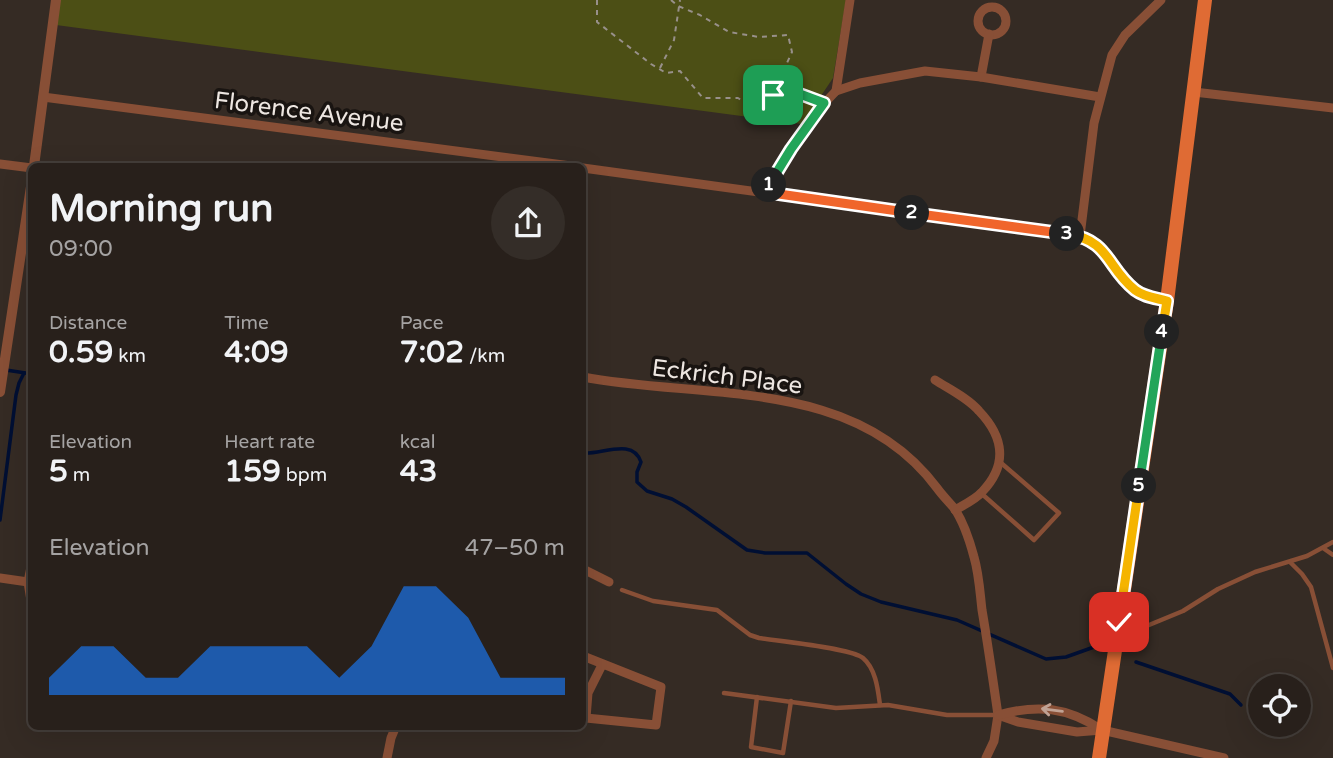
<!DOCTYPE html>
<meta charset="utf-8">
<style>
body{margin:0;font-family:"Varela Round",sans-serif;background:#342d28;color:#f1f3f6;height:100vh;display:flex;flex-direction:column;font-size:26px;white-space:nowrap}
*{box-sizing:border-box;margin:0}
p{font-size:23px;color:#a5a3a3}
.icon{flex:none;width:38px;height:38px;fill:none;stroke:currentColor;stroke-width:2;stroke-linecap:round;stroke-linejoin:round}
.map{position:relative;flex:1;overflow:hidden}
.drawer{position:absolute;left:28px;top:163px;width:558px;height:567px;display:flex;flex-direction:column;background:#28201b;border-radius:10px;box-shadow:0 7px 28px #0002,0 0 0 2px #443e3a}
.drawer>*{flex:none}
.tools{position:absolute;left:1248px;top:674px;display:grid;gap:14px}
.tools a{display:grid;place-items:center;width:63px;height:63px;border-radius:50%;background:#28201b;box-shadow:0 7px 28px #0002,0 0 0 2px #443e3a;font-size:35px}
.pin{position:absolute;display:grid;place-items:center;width:60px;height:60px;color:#fff;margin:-30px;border-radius:14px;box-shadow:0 4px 10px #0006}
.km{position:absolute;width:35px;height:35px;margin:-18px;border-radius:50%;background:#222;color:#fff;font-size:19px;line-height:35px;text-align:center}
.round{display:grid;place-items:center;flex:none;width:74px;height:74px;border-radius:37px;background:#342d28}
.overview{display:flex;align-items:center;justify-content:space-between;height:119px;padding:0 21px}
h1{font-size:38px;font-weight:700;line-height:52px}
.metrics{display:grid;grid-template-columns:repeat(3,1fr);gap:10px;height:119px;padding:7px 21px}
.metrics div{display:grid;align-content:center}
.metrics b{font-size:30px;font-weight:700}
.metrics small{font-size:19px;font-weight:400}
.metrics p{font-size:19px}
.chart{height:196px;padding:14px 21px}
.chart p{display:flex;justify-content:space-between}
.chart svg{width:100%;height:126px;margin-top:7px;fill:#1a73e8;opacity:.7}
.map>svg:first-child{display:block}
.green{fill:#4c4f15}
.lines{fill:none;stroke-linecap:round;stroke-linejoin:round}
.stream{stroke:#000f33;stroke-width:3.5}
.path{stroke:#98908a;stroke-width:2;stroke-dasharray:5 5;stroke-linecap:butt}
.service{stroke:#884f36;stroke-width:4.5}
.minor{stroke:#884f36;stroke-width:9}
.tertiary{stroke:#884f36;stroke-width:10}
.primary{stroke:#df6b34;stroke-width:14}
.oneway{stroke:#c0a294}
.split-1-casing{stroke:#fff;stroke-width:14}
.split-2-casing{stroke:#fff;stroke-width:14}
.split-3-casing{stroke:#fff;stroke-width:14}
.split-4-casing{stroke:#fff;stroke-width:14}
.split-5-casing{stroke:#fff;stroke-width:14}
.split-6-casing{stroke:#fff;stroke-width:14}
.split-1{stroke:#22a559;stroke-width:9}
.split-2{stroke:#f0652b;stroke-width:9}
.split-3{stroke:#f0652b;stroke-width:9}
.split-4{stroke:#f5b400;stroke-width:9}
.split-5{stroke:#22a559;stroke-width:9}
.split-6{stroke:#f5b400;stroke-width:9}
.labels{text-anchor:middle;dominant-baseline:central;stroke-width:7;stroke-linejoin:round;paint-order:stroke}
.street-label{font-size:24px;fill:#ede6e1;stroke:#191411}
</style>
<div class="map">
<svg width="1333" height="758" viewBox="0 0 1333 758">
<rect width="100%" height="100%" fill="#352b24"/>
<path class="green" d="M59,0H846L833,78L802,124L56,25Z"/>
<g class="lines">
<g class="stream">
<path d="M6,370L32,374"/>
<path d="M583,453C601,455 633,437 641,462L637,472V482L647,491L672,499L686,507L747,550L765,553H807L846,584L861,594L881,602L957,620L1046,659L1066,657L1094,647"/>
<path d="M0,520L16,395L19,383L24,373"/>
<path d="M1136,662L1230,694L1241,705"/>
</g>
<g class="path">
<path d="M597,0V22L651,64L666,73L680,71L703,98H738L746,103C761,100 770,98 781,87L814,98"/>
<path d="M671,0L678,6L700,15L729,32L759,37L788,35L792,52L787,63L781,87"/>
<path d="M660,68L674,40L680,0"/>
</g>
<g class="service">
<path d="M982,494L1034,540L1059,513L1000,462"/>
<path d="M1323,548L1333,555"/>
<path d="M1290,562L1302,574L1311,587L1333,668"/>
<path d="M622,590L653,601L717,610L750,635L759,638C779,641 851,648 863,658C876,669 878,690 880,705"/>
<path d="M1123,623L1149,625L1183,611L1218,589L1255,572L1307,556L1333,542"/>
<path d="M724,693L836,708L888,705L947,715H997"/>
<path d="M757,697L751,747L783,753L791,701"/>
</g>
<g class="minor">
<circle cx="992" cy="21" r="14"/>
<path d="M981,77L989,34"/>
<path d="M836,91L860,83L925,71L981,77L1100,97"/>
<path d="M1194,92L1333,108"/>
<path d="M43,97L571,166"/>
<path d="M0,164L32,168"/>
<path d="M583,168L1080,236L1097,244L1135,289L1144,295L1167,301"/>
<path d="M765,192L819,109L836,91L850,0"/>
<path d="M1080,236L1094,123L1112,55L1125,35L1161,0"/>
<path d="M583,377C704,400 854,376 937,488C942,495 948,501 954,508C963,521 970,542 974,557C979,574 980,593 982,610C988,645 993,680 998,715L994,741L986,758"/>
<path d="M935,380C949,389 968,398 979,411C1004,437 1008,465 982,492C976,499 964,505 955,510"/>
<path d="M32,562L28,582L32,607"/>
<path d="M583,569L609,582"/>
<path d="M0,578L28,582"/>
<path d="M583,656L661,687L656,725L586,718L588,693L602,665"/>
<path d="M998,715L1018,722L1077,732L1102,730L1224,758"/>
<path d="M998,715C1038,704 1067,707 1102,730"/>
<path d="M387,758L391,738L396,726"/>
</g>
<g class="tertiary">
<path d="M34,166L56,0"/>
<path d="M0,392L32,180"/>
</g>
<path class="primary" d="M1099,758L1167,301L1205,0"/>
</g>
<defs><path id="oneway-shaft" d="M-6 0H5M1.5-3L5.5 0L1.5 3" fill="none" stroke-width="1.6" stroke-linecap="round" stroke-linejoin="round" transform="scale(1.75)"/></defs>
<use class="oneway" href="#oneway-shaft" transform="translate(1052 710) rotate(-173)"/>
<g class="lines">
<g class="split-1-casing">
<path id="split-1" d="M769,185L791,149L824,103L781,87L773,95"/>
</g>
<g class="split-2-casing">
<path id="split-2" d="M769,185L765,192L912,213"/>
</g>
<g class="split-3-casing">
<path id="split-3" d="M912,213L1067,234"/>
</g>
<g class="split-4-casing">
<path id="split-4" d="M1067,234C1110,240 1106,267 1135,290C1144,297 1156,298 1167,301L1162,332"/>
</g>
<g class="split-5-casing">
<path id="split-5" d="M1139,486L1162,332"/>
</g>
<g class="split-6-casing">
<path id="split-6" d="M1119,622L1139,486"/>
</g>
<use href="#split-1" class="split-1"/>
<use href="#split-2" class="split-2"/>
<use href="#split-3" class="split-3"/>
<use href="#split-4" class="split-4"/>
<use href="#split-5" class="split-5"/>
<use href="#split-6" class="split-6"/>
</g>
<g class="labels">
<g class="street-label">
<text transform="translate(309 112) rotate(7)">Florence Avenue</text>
<text transform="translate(727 377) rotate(7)">Eckrich Place</text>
</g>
</g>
</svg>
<div class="tools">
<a><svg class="icon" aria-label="locate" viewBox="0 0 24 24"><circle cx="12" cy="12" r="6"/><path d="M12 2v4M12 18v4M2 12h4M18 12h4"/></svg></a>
</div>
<div class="pin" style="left:773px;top:95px;background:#1e9e55"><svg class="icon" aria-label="arrive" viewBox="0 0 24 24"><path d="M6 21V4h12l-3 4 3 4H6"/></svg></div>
<div class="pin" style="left:1119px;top:622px;background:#d93025"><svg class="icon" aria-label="check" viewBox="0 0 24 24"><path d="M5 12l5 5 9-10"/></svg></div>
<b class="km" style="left:769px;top:185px">1</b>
<b class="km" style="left:912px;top:213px">2</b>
<b class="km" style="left:1067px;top:234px">3</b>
<b class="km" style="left:1162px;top:332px">4</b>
<b class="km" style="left:1139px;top:486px">5</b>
<section class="drawer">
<div class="overview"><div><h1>Morning run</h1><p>09:00</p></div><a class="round"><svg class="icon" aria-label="share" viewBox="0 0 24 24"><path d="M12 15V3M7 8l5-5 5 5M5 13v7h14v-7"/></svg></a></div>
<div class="metrics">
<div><p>Distance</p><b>0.59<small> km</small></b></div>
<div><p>Time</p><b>4:09</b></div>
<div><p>Pace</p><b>7:02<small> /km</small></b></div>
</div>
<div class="metrics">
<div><p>Elevation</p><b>5<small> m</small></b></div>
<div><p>Heart rate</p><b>159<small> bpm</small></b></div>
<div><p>kcal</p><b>43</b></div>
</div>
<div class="chart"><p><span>Elevation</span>47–50 m</p>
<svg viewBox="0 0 160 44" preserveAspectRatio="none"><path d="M0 44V38L10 27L20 27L30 38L40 38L50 27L60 27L70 27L80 27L90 38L100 27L110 6L120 6L130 17L140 38L150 38L160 38V44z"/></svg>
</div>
</section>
</div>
